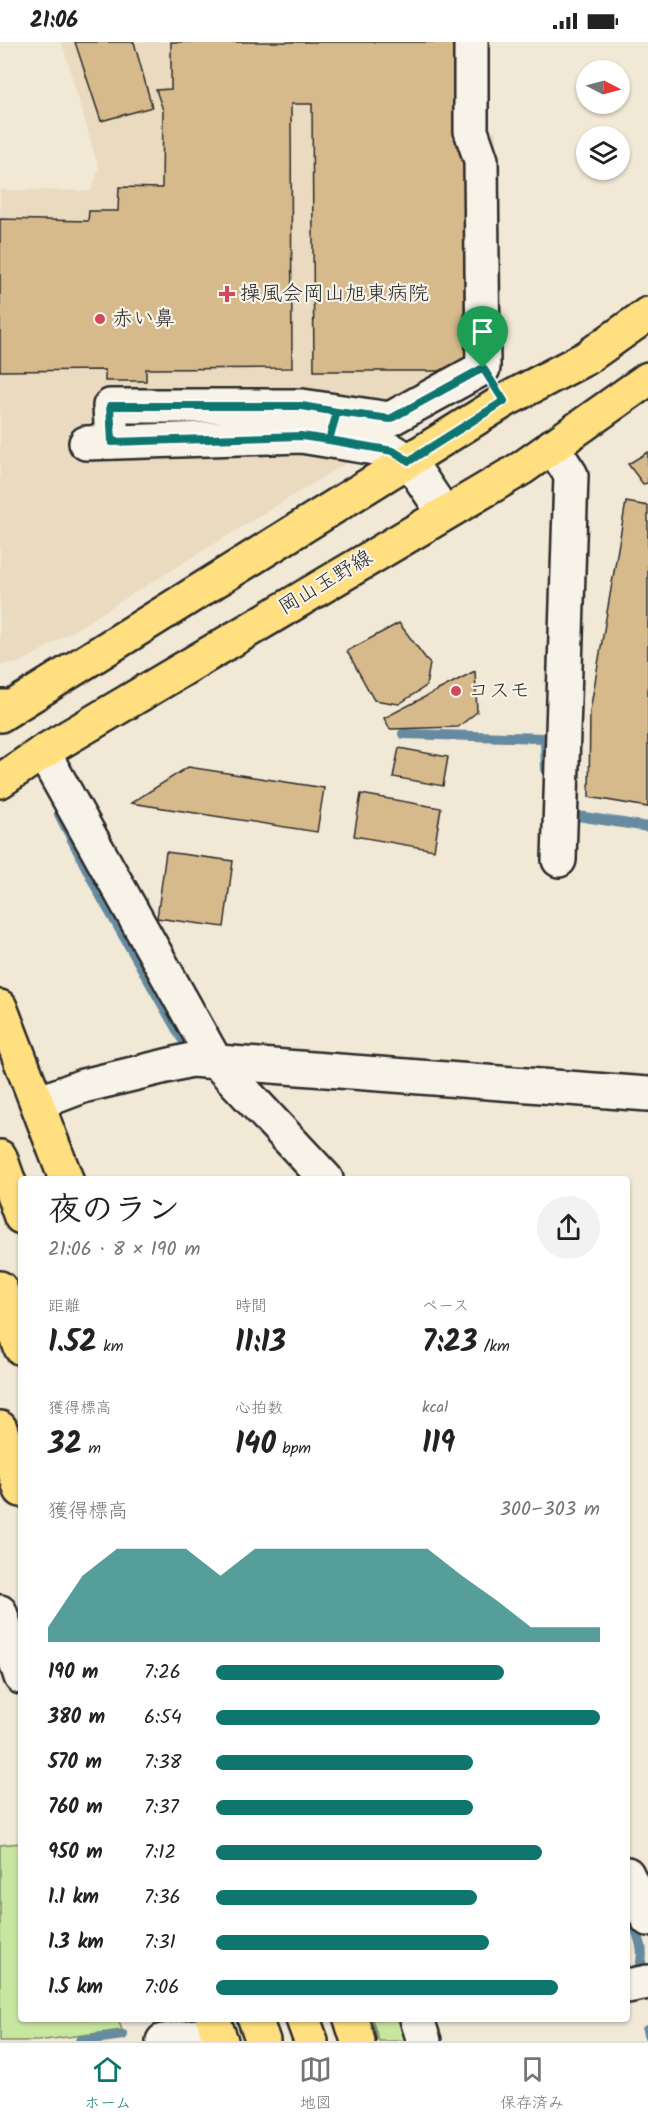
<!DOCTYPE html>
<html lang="ja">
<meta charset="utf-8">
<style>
body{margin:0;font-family:Kalam,"Klee One",sans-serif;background:#f2f2f2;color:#222;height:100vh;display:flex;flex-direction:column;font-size:22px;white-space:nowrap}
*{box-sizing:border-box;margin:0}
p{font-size:20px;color:#767676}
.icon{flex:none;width:33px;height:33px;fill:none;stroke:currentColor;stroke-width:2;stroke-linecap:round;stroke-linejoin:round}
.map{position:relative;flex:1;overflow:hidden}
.drawer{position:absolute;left:18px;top:1134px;width:612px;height:846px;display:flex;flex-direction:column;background:#fff;border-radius:6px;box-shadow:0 2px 4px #0004}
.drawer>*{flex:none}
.needle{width:39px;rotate:96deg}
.controls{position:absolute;left:576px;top:18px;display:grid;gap:12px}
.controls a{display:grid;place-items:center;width:54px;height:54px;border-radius:50%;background:#fff;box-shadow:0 2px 4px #0004;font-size:30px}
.pin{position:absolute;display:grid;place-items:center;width:51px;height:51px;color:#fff;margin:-62px -26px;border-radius:50% 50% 50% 0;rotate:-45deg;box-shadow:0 0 6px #0007}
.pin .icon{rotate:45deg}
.round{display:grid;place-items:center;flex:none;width:63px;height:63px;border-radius:32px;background:#f2f2f2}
.overview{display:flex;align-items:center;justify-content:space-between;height:102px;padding:0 30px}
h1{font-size:33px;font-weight:700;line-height:45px}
.figures{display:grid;grid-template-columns:repeat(3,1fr);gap:9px;height:102px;padding:6px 30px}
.figures div{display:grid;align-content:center}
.figures b{font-size:30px;font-weight:700}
.figures small{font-size:16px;font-weight:400}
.figures p{font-size:16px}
.chart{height:168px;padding:12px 30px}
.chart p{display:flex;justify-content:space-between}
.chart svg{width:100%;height:108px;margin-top:6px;fill:#0f766e;opacity:.7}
ul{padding:0 30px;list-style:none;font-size:20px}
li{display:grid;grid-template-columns:96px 72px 1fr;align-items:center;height:45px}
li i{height:15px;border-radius:8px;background:#0f766e}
.status{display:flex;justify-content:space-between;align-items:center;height:42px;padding:0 30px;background:#fff;direction:ltr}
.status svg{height:16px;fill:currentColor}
.menu{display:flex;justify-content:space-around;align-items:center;height:84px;border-top:2px solid #e0e0e0;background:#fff;font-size:16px;color:#767676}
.menu a{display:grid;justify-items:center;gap:3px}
.menu .active{color:#0f766e}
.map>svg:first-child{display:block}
.built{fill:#e9dac0}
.green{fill:#c7e7a0;stroke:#798966;stroke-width:1.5}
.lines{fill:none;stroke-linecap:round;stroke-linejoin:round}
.stream{stroke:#668aa0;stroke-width:10}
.building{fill:#d7ba8c;stroke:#2b2b2b;stroke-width:1.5}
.minor-tunnel{stroke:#c9c2b4;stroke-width:33;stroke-dasharray:33 16;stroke-linecap:butt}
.minor-casing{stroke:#2b2b2b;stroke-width:38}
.major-casing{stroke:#2b2b2b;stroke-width:38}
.highway-casing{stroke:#2b2b2b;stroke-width:38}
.minor{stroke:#f7f3e8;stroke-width:33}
.major{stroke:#ffdf80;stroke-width:33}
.highway{stroke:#ffdf80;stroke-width:33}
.route-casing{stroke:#fff;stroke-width:12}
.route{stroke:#0f766e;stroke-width:8}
.poi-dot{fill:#d1495b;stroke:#f7f3e8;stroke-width:2}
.labels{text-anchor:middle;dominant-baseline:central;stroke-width:4.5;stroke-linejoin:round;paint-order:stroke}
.poi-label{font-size:21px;fill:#2b2b2b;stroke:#f7f3e8;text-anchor:start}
.street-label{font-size:21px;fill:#2b2b2b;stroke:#f7f3e8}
</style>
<div class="status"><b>21:06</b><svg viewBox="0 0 49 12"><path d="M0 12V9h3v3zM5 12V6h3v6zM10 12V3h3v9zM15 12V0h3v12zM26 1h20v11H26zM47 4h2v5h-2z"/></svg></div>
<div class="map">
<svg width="648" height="1999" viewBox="0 0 648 1999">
<rect width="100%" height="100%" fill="#f1e8d6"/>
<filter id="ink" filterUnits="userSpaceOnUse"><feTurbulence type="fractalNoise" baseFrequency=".0167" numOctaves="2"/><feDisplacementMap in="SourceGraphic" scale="12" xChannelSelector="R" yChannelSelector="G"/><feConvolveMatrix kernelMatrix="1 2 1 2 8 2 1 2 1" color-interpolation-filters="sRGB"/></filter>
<g filter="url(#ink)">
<path class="built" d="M62,0H484V89H496L500,326L32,614L18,621L0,622V148L91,149L99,127Z"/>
<g class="green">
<path d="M21,1801V1977H118L122,1988L37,1999H0V1803Z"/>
<path d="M372,1977H395L407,1981L413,1999H379Z"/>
</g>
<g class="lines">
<g class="stream">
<path d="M403,692L545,696L546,728"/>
<path d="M59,772L99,851L182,997"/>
<path d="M565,772L648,785"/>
<path d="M632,1877C639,1896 648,1913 636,1931"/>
<path d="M647,1988L648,1993"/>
<path d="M80,1999L123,1993"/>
</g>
</g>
<g class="building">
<path d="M75,0H134L152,65L101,79Z"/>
<path d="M171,0H463L465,329H314L312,62H291L292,326L146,327V339H105V328L0,329V177L88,179L89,169H118L119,145L162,146L163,68L156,48L171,47Z"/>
<path d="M648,410V441L643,442L628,422Z"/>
<path d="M626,460L648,464V765L589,755L590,669Z"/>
<path d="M399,581L430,622L426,644L399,662L374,658L347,609Z"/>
<path d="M475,629L477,670L458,685L390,687L384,676Z"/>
<path d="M399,706L448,715L443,744L393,735Z"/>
<path d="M188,725L324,746L317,790L131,761Z"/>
<path d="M361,752L441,766L434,808L354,794Z"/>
<path d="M166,810L233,819L224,885L157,876Z"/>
</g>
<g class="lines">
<path class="minor-tunnel" d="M196,1994L312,1977"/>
<g class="minor-casing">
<g id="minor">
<path d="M112,400L110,364H302L390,377L483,326L481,118L471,89V0"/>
<path d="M86,401L301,394L393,409L409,419L444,471"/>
<path d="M552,404L571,433L559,818"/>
<path d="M43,710L214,1017L326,1137"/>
<path d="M38,1061L83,1044L191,1018L648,1052"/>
<path d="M0,1570L21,1635"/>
<path d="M627,1832L648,1877"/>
<path d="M627,1944L648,1940"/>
<path d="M417,1977L424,1999"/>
<path d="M163,1999L196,1994"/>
</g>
</g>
<g class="major-casing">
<g id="major">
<path d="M0,673L504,359L586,316L648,272"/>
<path d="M0,739L43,710L522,426L648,337"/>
</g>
</g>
<g class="highway-casing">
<g id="highway">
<path d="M0,665H12"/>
<path d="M0,965L66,1137"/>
<path d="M0,1115L21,1175"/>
<path d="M0,1246L21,1306"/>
<path d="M0,1386L21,1448"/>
<path d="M213,1977L221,1999"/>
<path d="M255,1977L263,1999"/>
<path d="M303,1977L311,1999"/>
<path d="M351,1977L358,1999"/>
</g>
</g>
<use href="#minor" class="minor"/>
<use href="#major" class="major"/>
<use href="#highway" class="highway"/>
</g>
</g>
<g class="lines" filter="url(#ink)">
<g class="route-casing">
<path id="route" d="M483,326L390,377L337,370L329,398L301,394L112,400L110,364H302L337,370L329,398L393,409L409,419L504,359L483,326"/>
</g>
<use href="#route" class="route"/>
</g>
<g class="poi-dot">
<path d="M224 243h6v6h6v6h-6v6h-6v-6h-6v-6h6z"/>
<circle cx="100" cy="277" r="6"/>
<circle cx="456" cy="649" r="6"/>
</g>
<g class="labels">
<g class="poi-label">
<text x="240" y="252">操風会岡山旭東病院</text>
<text x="112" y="277">赤い鼻</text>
<text x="468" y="649">コスモ</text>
</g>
<g class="street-label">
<text transform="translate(326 541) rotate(-31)">岡山玉野線</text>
</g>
</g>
</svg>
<div class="controls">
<a><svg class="needle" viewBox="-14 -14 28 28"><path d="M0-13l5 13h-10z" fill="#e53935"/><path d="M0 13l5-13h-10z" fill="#767676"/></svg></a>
<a><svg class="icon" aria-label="layers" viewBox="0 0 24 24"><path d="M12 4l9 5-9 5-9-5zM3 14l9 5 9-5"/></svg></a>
</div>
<div class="pin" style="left:483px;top:326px;background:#1e9e55"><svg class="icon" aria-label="arrive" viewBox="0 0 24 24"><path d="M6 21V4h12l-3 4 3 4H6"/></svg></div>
<section class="drawer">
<div class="overview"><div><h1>夜のラン</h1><p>21:06 · 8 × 190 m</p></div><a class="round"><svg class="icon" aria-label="share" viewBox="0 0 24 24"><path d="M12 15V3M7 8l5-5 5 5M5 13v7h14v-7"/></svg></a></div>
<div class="figures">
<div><p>距離</p><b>1.52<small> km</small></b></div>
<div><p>時間</p><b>11:13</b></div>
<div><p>ペース</p><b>7:23<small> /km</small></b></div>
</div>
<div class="figures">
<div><p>獲得標高</p><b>32<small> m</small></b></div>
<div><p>心拍数</p><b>140<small> bpm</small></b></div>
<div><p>kcal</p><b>119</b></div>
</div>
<div class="chart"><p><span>獲得標高</span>300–303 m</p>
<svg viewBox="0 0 160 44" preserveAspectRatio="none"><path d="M0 44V38L10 17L20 6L30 6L40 6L50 17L60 6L70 6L80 6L90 6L100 6L110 6L120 17L130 27L140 38L150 38L160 38V44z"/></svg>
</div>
<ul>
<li><b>190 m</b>7:26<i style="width:75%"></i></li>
<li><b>380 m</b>6:54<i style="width:100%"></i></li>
<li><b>570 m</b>7:38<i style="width:67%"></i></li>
<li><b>760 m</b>7:37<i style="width:67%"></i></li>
<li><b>950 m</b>7:12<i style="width:85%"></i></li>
<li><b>1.1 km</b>7:36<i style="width:68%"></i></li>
<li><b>1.3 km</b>7:31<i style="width:71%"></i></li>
<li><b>1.5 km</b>7:06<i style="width:89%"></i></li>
</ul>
</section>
</div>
<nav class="menu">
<a class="active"><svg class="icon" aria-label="home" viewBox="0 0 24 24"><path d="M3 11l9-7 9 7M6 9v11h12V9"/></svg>ホーム</a>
<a><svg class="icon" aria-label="map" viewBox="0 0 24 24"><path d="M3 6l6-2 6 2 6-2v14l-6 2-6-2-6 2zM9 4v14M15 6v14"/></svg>地図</a>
<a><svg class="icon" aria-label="saved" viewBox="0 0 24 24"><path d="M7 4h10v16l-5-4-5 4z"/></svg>保存済み</a>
</nav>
